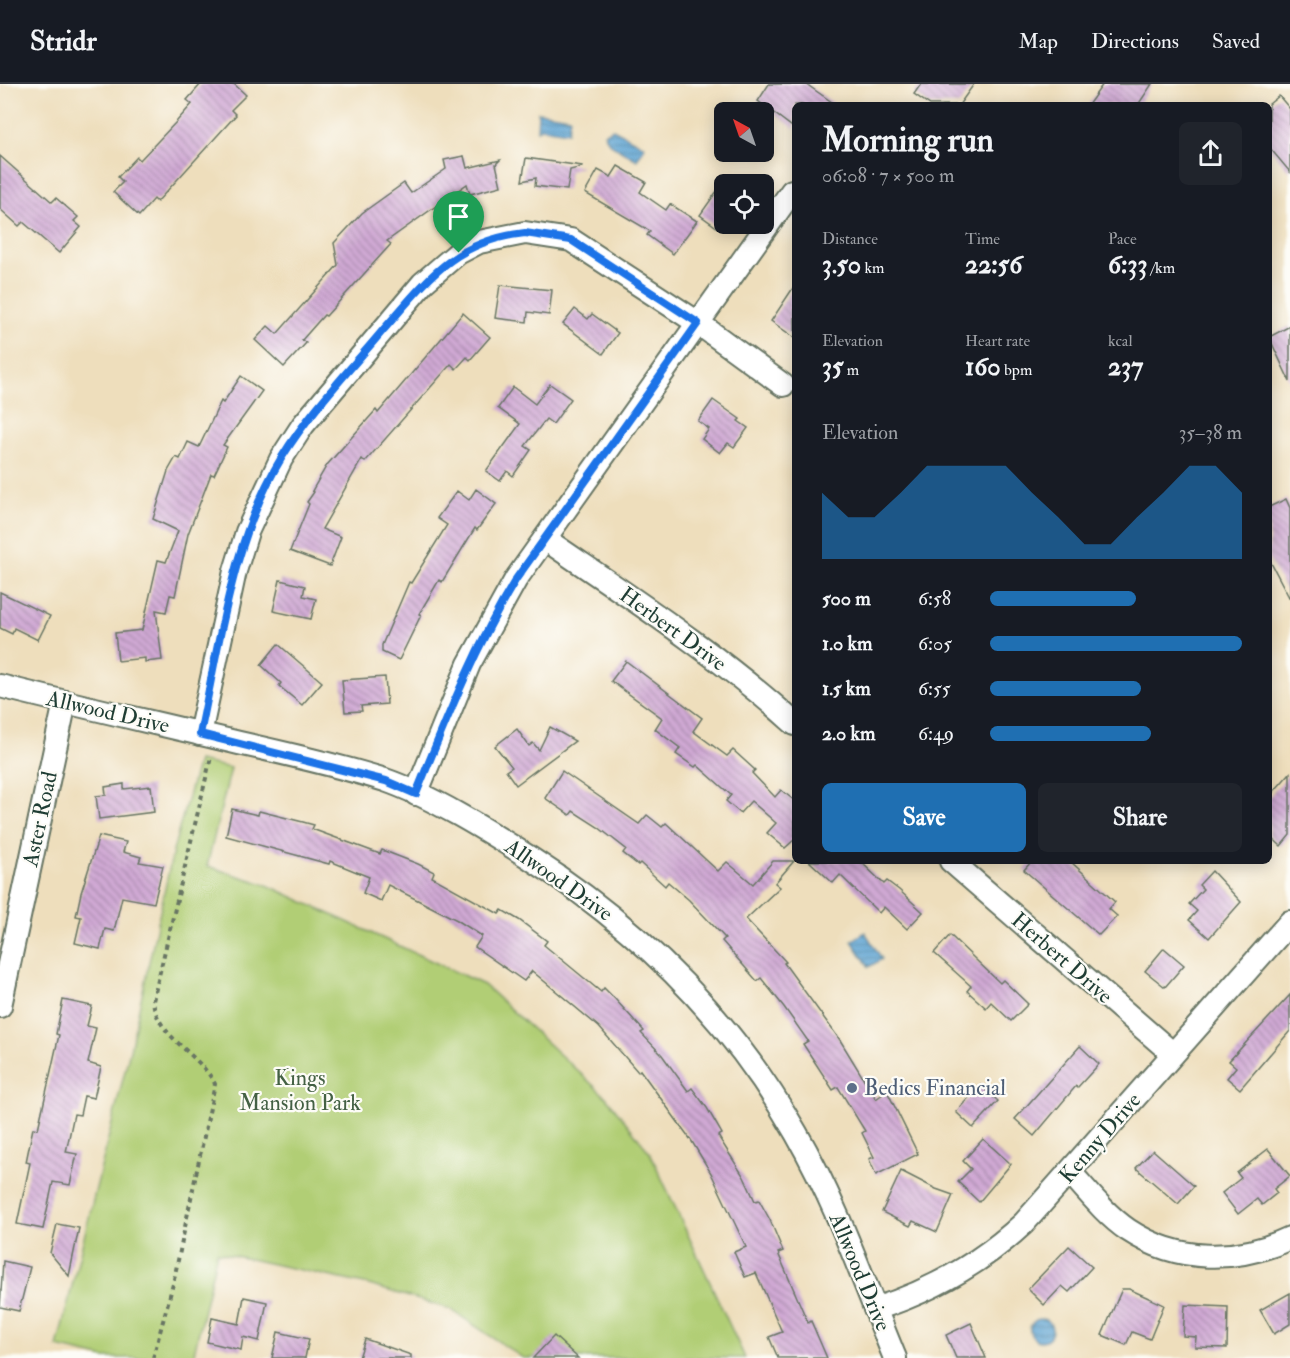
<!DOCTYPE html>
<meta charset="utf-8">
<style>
body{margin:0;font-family:"IM FELL Double Pica",serif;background:#20242c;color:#f1f3f6;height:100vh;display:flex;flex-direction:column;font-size:22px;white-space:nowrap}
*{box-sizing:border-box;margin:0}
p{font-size:20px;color:#9ea1a6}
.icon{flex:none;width:33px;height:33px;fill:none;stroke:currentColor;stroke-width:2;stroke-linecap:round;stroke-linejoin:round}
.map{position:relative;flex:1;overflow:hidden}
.drawer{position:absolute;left:792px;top:18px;width:480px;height:762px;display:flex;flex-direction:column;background:#171b24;border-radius:9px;box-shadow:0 3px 15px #0003}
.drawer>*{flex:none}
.needle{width:39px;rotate:320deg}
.tools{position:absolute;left:714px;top:18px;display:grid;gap:12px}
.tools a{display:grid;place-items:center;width:60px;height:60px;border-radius:9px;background:#171b24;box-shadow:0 3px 15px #0003;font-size:30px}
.pin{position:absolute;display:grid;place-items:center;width:51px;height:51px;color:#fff;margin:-62px -26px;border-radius:50% 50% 50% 0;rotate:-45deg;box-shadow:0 0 6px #0007}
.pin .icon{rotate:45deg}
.round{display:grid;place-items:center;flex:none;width:63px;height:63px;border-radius:9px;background:#20242c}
.overview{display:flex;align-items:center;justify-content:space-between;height:102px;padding:0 30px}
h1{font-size:33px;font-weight:800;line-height:45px}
.metrics{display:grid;grid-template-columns:repeat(3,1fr);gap:9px;height:102px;padding:6px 30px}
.metrics div{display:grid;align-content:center}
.metrics b{font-size:26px;font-weight:800}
.metrics small{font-size:16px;font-weight:400}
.metrics p{font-size:16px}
.chart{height:168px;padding:12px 30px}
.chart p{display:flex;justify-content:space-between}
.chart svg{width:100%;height:108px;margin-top:6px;fill:#1f6fb2;opacity:.7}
.action{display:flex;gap:12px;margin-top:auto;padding:12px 30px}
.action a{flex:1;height:69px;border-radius:9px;background:#1f6fb2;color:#fff;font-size:24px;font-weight:800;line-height:69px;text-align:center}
.action a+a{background:#20242c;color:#f1f3f6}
ul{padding:0 30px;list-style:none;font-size:20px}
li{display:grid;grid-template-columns:96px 72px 1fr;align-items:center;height:45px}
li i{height:15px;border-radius:8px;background:#1f6fb2}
header{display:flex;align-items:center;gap:36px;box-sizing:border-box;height:84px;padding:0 30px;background:#171b24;border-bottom:2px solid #363941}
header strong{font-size:28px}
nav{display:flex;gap:33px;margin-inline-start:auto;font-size:21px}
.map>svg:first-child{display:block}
.green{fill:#b1ce74;stroke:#688654;stroke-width:1.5}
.water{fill:url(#water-rules);stroke:#3d7082;stroke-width:1.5}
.building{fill:url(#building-back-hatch)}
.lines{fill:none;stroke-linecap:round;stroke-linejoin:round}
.street-casing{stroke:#677564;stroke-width:26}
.path{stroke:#677564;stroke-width:4;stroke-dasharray:4.5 4.5;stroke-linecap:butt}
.street{stroke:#fff;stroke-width:22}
.route-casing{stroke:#fff;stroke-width:12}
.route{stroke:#1a73e8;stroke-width:8}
.service-dot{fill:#5c6f8a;stroke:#fdfcf7;stroke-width:2}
.labels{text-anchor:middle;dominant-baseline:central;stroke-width:4.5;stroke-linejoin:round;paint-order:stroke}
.street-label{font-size:22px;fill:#1f3d34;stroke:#fdfcf7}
.park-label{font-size:22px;fill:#446144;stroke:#fdfcf7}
.service-label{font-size:22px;fill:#4e5e75;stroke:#fdfcf7;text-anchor:start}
</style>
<header>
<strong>Stridr</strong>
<nav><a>Map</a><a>Directions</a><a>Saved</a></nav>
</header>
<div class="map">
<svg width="1290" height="1274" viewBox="0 0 1290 1274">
<defs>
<pattern id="water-rules" width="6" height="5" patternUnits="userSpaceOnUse" patternTransform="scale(1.5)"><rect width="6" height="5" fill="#5ba2d1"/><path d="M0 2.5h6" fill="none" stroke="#4b85aa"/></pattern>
<pattern id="building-back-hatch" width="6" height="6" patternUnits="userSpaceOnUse" patternTransform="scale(1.5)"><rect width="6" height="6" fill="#d0a9d4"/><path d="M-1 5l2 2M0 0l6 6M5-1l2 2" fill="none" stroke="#a88bad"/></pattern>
</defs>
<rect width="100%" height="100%" fill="#fdfcf7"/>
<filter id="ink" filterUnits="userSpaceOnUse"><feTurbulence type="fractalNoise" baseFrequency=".0167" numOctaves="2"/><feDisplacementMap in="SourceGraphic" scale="12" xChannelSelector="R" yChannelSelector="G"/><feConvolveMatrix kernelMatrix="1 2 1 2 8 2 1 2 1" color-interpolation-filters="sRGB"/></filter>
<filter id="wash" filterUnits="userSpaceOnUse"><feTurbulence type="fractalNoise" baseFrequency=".008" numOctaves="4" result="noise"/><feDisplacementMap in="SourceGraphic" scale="24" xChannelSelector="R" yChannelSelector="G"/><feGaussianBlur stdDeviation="1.35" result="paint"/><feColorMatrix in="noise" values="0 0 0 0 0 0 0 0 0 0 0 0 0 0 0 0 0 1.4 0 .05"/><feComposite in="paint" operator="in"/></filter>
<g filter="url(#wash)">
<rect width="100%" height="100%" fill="#eedebc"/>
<path class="green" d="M198,677L231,684L207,782L267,801L484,901L606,1013L650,1069L745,1274H523L450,1225L369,1201L217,1168L193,1274H105L57,1263L130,966L174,763Z"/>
<g class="water">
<path d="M538,28L570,33L568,48L541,44L537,46Z"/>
<path d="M613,45L645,62L637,76L609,59L604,49Z"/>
<path d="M865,848L882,875L869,883L852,857Z"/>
<circle cx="1041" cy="1246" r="11"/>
</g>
<g id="blocks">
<g class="building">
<path d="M201,0H234L246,11L231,26L236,31L157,118L154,115L139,132L113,108L123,98L118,93L137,73L140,76L177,37L192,20L187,16Z"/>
<path d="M769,0H806L836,21H795V45L758,17Z"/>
<path d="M921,0H974L959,21H930L914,10Z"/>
<path d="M1103,0H1152L1138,21H1088Z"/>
<path d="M1279,12L1290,25V88L1269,63V20Z"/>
<path d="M0,72L52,118L56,114L78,133L74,137L81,143L59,169L23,138L19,142L0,125Z"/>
<path d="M464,72L467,84L500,76L496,80L501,102L470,110L467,100L387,157L391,160L326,232L324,231L302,256L306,259L284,283L255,256L268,242L277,250L338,181L334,159L362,129L404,99L411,109L446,85L444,76Z"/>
<path d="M526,74L582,82V83L570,86L567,106L535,102L536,94L522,97Z"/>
<path d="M618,82L646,98L640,108L666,126L670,120L697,137L673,170L647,151L650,147L585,109L598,86L611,93Z"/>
<path d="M724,97V136L718,144L700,131Z"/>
<path d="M500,201L552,206L549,231L528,228L527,238L495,234Z"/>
<path d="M795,201V254L771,237Z"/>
<path d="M575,225L588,235L592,230L618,249L603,270L563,240Z"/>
<path d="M463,229L490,253L470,276L467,273L456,285L451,280L365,378L362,375L322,445L341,453L330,482L290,467L309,420L307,418L314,408L312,407L327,381L376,326L378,329Z"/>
<path d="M1290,242V298L1269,253Z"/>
<path d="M241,292L262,307L223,361L227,363L214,391L211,390L188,450L175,512L170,511L166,528L156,526L162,576L145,578V574L118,577L115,549L142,546L158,476L166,478L178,447L153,435L168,387L176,373L180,375L188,358L199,363L221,317L223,319Z"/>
<path d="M550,300L571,315L553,340L546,335L525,362L531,366L513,392L507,387L500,397L486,387L520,340L498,324L513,303L535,320Z"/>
<path d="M713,316L740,335L738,337L748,344L734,363L728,359L720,369L702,355L709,345L698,337Z"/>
<path d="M476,405L496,420L477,446L475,444L442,498L439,496L419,530L421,531L399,576L382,568V561L409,498L411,499L447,441L437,434L457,407L469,416Z"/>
<path d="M1286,415L1290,424V515L1269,475V423Z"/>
<path d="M280,496L305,502L303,512L316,515L311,535L273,527Z"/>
<path d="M0,508L50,532L38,556L14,544L12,550L0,544Z"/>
<path d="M278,560L322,598L302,621L279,602L281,599L261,581Z"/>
<path d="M626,577L702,634L693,647L727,672L733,666L755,686L752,689L775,713L781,706L795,717V755L785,764L767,749L776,739L751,717L740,729L726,717L731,711L697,681L695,683L676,670L680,664L655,645L662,634L611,597Z"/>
<path d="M385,593L387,620L361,622L362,627L345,628L342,596Z"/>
<path d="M550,643L575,657L516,701L506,687L512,683L495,662L517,645L529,662L533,659L539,666Z"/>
<path d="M562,687L639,740L647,731L662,743L666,739L718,787L727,778L753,800L773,777H794L775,799L780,803L746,835L786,878L784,879L840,956L876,1015L887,1007L918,1070L876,1091L869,1075L874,1073L862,1049L865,1047L838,1003L833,1006L803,960L808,957L784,923L761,894L757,897L722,857L725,854L689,816L668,798L665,802L640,779L638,781L623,769L626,765L598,743L573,727L570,731L545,714Z"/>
<path d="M1290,689V751L1281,762L1269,751V713Z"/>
<path d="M124,700V705L151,702L154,728L99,735L96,712L106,711L105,703Z"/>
<path d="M232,725L258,731L259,727L303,738L314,741L312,745L380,770L382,766L418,780L434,788L432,793L499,830L502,826L519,836L547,857L544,861L601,908L604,904L615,915L644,947L641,949L662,971L688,1007L692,1004L707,1024L722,1050L718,1052L744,1093L755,1117L759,1116L770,1136L783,1167L778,1169L808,1239L811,1237L827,1274H778L769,1253L782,1248L756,1189L745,1193L734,1168L746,1163L711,1089L691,1056L640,986L638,988L599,943L532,887L524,897L475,863L482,852L457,836L388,801L381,817L363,809L369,793L330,777L329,780L226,752Z"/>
<path d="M99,752L126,758L123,768L141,773L139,778L163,782L154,819L122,813L114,847L105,845L100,865L75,859L81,833L76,832L81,809Z"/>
<path d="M809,777H860L884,800L887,797L899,806L923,828L907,845L884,823L879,829L840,791L833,799Z"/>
<path d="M1032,777H1070L1115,818L1109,825L1117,832L1099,851L1024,786Z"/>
<path d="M1212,787L1241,818L1209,854L1189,836L1197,827L1189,820L1203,805L1199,801Z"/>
<path d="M950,851L1000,899L1003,896L1028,920L1011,937L991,918L986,924L967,907L971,902L934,869Z"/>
<path d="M1164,864L1184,881L1165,903L1145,887Z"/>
<path d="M1290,911V947L1240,1005L1227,994L1236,983L1229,977Z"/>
<path d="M63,916L92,922L87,942L96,944L88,979L101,983L94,1014L84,1012L80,1031L74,1030L66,1068L77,1070L70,1101L53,1098L43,1145L17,1140L30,1079L26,1078L33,1044L38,1045L59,951L56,950Z"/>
<path d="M1080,962L1099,980L1077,1004L1076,1002L1034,1052L1015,1035Z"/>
<path d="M980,1001L998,1017L973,1044L956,1028Z"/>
<path d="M983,1055L1011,1080L979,1118L958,1098L971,1085L963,1077Z"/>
<path d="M1268,1065L1290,1092L1274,1105L1277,1109L1262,1121L1257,1115L1238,1130L1222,1109L1241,1094L1237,1089Z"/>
<path d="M1153,1066L1194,1102L1178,1120L1136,1084Z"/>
<path d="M901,1087L936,1105L953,1111L937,1148L913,1137L910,1142L882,1128Z"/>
<path d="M57,1140L79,1144L69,1192L50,1169Z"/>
<path d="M1069,1162L1092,1183L1069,1208L1062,1202L1044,1221L1028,1205Z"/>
<path d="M3,1177L30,1183L19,1227L0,1223Z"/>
<path d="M1122,1205H1129L1164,1221L1150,1255L1132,1248L1126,1261L1102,1251Z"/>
<path d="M1290,1209V1240L1274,1250L1260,1226Z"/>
<path d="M244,1213L267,1218L259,1257L243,1253L241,1266L207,1258L212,1234L239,1240Z"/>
<path d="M1185,1221L1228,1223L1227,1264L1195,1263L1196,1253L1183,1252Z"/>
<path d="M971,1239L986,1274H956L946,1251Z"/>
<path d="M278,1248L309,1255L305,1274H272Z"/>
<path d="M554,1252L578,1274H533Z"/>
<path d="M365,1255L411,1271V1274H359Z"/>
</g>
</g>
</g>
<g filter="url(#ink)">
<use href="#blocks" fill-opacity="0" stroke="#677564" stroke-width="1.5"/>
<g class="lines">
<g class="street-casing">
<g id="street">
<path d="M545,455C631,514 718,570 795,640"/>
<path d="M0,602C80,622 160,640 239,659C288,670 337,681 385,696C431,712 486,746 527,772C638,843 731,935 796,1049C837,1120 864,1199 895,1274"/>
<path d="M200,650L235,487L247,448L281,375L303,341L423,199L458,169L479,158L525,149L571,156L698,239L783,301"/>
<path d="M416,710L469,580L516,495L792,107"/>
<path d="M951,777L1173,970"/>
<path d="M0,922L65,618"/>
<path d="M1070,1088C1088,1108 1106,1131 1128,1146C1178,1179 1237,1179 1290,1154"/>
<path d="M875,1225C932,1207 980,1180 1024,1139L1290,838"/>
</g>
</g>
<path class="path" d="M153,1274L173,1200L215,1000C199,969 157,953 153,917L211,673"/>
<use href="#street" class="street"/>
</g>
</g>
<g class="lines" filter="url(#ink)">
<g class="route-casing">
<path id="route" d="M525,149L571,156L698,239L516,495C475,563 446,636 416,710L386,697L200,650C220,557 232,455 282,373C311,326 349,287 384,245C428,195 454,157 525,149Z"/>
</g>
<use href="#route" class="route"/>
</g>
<circle class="service-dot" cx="852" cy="1004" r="6"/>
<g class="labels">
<g class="street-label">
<text transform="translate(673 545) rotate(36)">Herbert Drive</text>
<text transform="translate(108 628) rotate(13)">Allwood Drive</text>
<text transform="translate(40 735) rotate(-78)">Aster Road</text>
<text transform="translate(559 796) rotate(35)">Allwood Drive</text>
<text transform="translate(1062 874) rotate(41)">Herbert Drive</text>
<text transform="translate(1100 1054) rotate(-49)">Kenny Drive</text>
<text transform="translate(860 1188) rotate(67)">Allwood Drive</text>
</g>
<g class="park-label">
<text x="300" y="994">Kings<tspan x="300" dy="25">Mansion Park</tspan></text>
</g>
<g class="service-label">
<text x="864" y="1004">Bedics Financial</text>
</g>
</g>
</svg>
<div class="tools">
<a><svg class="needle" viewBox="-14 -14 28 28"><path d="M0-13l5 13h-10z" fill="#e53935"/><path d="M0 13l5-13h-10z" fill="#9ea1a6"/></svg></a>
<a><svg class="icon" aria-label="locate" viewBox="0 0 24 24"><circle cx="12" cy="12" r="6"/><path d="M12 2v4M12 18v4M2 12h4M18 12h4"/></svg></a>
</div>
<div class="pin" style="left:459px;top:169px;background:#1e9e55"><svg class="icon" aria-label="arrive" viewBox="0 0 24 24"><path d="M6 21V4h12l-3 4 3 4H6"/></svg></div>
<section class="drawer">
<div class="overview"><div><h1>Morning run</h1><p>06:08 · 7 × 500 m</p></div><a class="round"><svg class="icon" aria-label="share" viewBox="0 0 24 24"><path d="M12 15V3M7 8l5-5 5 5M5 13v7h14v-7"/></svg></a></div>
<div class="metrics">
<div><p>Distance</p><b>3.50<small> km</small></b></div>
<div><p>Time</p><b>22:56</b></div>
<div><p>Pace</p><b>6:33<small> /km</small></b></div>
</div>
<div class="metrics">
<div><p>Elevation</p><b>35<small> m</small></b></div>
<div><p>Heart rate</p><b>160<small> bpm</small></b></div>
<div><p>kcal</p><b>237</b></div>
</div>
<div class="chart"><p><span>Elevation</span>35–38 m</p>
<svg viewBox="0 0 160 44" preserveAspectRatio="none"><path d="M0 44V17L10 27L20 27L30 17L40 6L50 6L60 6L70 6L80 17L90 27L100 38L110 38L120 27L130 17L140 6L150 6L160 17V44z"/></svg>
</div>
<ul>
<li><b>500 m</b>6:58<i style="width:58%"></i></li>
<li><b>1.0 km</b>6:05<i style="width:100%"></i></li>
<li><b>1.5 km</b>6:55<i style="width:60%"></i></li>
<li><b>2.0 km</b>6:49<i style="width:64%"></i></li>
</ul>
<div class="action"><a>Save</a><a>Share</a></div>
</section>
</div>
